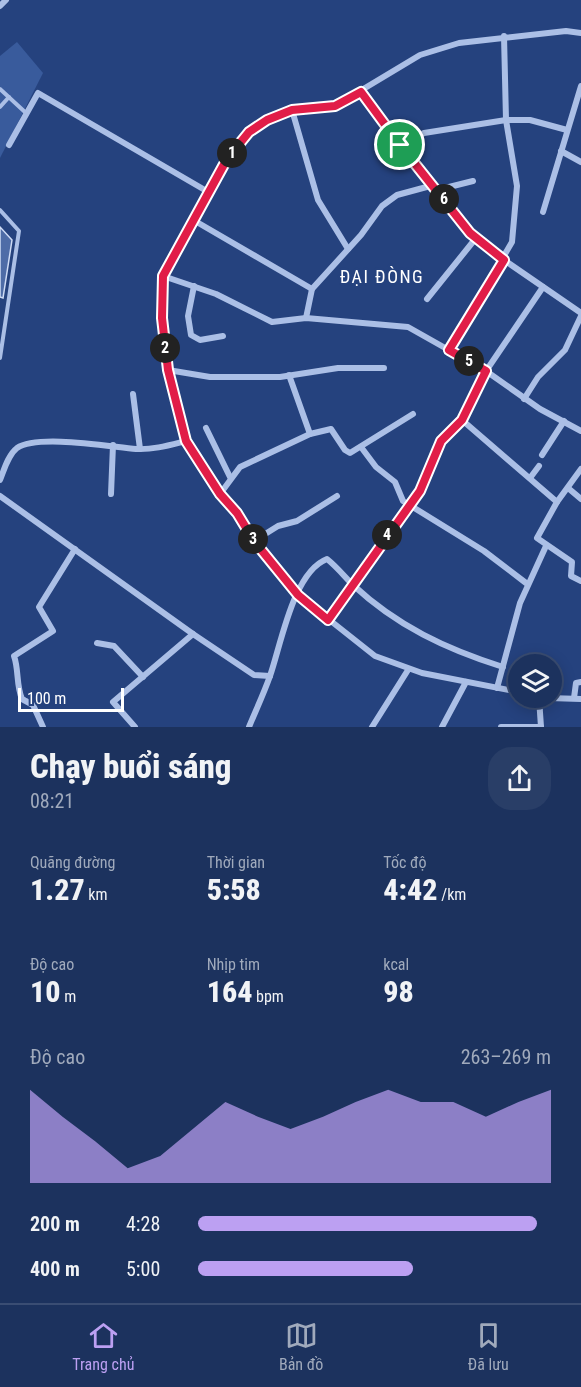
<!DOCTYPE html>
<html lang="vi">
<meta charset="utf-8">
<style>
body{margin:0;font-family:"Roboto Condensed",sans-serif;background:#293e67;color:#f1f3f6;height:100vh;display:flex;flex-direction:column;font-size:22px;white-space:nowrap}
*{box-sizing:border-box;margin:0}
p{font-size:20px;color:#a0aabc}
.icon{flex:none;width:33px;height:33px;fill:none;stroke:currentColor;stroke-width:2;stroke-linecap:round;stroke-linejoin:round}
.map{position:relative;height:727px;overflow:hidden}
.sheet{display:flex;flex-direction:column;background:#1c325e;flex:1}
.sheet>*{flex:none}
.fabs{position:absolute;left:508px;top:654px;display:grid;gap:12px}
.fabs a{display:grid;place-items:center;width:54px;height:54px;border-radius:50%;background:#1c325e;box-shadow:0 3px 15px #0003,0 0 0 2px #3a4d73;font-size:30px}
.scale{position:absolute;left:18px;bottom:15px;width:106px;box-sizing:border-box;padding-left:6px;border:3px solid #fff;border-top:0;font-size:16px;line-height:21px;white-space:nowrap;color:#fff;-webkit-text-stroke:4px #25427e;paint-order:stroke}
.pin{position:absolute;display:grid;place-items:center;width:51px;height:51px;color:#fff;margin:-26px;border:3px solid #fff;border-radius:50%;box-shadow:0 2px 6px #0007}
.km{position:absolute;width:30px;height:30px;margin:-15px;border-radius:50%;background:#222;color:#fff;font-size:16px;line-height:30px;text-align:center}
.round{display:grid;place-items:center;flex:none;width:63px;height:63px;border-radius:24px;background:#293e67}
.summary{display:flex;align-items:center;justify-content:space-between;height:102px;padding:0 30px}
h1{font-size:33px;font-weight:800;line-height:45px}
.stats{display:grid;grid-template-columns:repeat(3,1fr);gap:9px;height:102px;padding:6px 30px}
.stats div{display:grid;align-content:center}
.stats b{font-size:30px;font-weight:800}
.stats small{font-size:16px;font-weight:400}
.stats p{font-size:16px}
.chart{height:168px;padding:12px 30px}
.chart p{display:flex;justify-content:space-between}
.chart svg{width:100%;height:108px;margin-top:6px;fill:#bca0f2;opacity:.7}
ul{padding:0 30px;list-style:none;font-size:20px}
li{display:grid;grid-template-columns:96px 72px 1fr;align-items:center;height:45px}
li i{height:15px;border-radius:8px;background:#bca0f2}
.dock{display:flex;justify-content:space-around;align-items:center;height:84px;border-top:2px solid #3a4d73;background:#1c325e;font-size:16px;color:#a0aabc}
.dock a{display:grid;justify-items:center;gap:3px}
.dock .on{color:#bca0f2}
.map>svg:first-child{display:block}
.green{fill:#395b9c}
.building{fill:#4e6ca7;stroke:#cedbf5;stroke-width:1.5}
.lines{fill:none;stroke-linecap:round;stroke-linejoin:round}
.service{stroke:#abbfe6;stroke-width:4}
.minor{stroke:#abbfe6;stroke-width:6}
.route-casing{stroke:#fff;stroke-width:12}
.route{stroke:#e11d48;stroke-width:8}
.labels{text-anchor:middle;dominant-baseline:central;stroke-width:4.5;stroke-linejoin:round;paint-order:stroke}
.quarter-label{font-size:18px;letter-spacing:1.5px;fill:#fff;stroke:#25427e}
</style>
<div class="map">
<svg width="581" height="727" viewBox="0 0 581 727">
<rect width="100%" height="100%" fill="#25427e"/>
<path class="green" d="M17,42L43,73L0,158V56Z"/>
<path class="building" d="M0,227L12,240L3,298L0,297Z"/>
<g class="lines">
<g class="service">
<path d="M0,89L26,113"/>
<path d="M0,107L9,97"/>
<path d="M0,210L19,231L0,358"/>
</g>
<g class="minor">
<path d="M0,6L6,0"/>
<path d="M361,92L400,145L470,233L504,260L581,313"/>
<path d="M292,110L318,200L348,249"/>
<path d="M9,145L38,93L210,193"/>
<path d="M400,145L424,133L506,120H530L567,130"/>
<path d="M561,151L581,162"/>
<path d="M437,190L473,181"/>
<path d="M543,212L581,86"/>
<path d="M195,221L312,289"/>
<path d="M163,276L216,294L272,322L306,318L408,327L486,371L540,409L581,431"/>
<path d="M194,286L188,316L191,335L200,340L223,336"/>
<path d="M427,299L476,238"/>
<path d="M306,318L312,289L361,235L382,206L397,195L434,185"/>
<path d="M449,350L512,242L517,186L506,120L504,36"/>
<path d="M168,370L210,377H280L338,368H384"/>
<path d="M289,375L310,434"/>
<path d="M133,394L140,449"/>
<path d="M524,399L538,377L565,350L581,316"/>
<path d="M462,420L557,502L581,469"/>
<path d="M206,428L230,477"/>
<path d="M361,447L376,467L395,482L403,501L484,551L526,583"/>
<path d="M542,455L564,421"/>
<path d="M530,478L539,466"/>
<path d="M0,480C4,470 8,455 17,448C38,434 111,447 136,449C153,450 170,445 186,441"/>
<path d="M568,488L581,499"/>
<path d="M111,494L113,445"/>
<path d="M220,494L240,467L310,434L331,429L345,450L350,453L413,414"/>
<path d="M0,496L193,634L254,675L270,676"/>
<path d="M557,502L537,538L572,562L571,576L581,581"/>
<path d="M254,541L278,526L297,521L337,496"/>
<path d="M328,620L420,491L440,441L462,420L486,371L543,287"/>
<path d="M97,643L114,646L143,677"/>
<path d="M497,688L520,603L546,546"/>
<path d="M519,692L422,673L375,656L298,595L254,541L237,513L220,494L186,441L168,370L162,318L163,276L227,159L249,132L266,120L292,110L335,106L420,55L459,43L566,31L581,33"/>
<path d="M539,698L541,727"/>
<path d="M549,698L581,699"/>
<path d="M574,698L576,683L581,682"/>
<path d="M43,727L33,705L22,699C16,685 19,670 14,656L53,631L39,607L75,549"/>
<path d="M135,727L113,702L193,634"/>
<path d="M249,727C256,710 264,693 270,676C281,645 293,572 327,559C337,567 344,576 353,585C397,626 446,649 503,667"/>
<path d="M372,727L408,670"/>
<path d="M442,727L466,682"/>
<path d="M501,727H541"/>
</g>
</g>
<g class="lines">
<g class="route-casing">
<path id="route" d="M361,92L400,145L470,233L504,260L449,350L486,371L462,420L441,441L420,491L328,620L298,595L254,541L237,513L220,494L186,441L168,370L162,318L163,276L227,159L249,132L267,120L292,110L335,106Z"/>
</g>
<use href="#route" class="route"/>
</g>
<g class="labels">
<g class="quarter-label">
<text x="382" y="276">ĐẠI ĐÒNG</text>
</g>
</g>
</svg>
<div class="fabs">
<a><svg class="icon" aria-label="layers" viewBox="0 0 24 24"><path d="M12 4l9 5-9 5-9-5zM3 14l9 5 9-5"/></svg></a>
</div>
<div class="scale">100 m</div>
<div class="pin" style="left:400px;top:145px;background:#1e9e55"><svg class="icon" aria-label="arrive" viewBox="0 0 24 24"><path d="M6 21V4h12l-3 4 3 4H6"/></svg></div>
<b class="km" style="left:232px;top:153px">1</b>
<b class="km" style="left:165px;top:348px">2</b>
<b class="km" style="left:253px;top:539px">3</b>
<b class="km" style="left:387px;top:535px">4</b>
<b class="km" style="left:469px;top:361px">5</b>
<b class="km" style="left:444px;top:199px">6</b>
</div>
<section class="sheet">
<div class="summary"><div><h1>Chạy buổi sáng</h1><p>08:21</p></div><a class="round"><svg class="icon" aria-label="share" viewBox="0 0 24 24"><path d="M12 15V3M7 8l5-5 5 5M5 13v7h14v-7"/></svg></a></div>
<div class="stats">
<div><p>Quãng đường</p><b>1.27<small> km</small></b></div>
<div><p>Thời gian</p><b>5:58</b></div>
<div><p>Tốc độ</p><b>4:42<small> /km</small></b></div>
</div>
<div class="stats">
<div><p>Độ cao</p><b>10<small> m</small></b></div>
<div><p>Nhịp tim</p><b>164<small> bpm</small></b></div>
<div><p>kcal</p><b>98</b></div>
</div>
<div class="chart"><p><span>Độ cao</span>263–269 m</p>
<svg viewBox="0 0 160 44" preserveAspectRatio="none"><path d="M0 44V6L10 17L20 27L30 38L40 33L50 22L60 11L70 17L80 22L90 17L100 11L110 6L120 11L130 11L140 17L150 11L160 6V44z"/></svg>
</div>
<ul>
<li><b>200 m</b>4:28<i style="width:96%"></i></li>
<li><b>400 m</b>5:00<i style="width:61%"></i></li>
</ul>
</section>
<nav class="dock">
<a class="on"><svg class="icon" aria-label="home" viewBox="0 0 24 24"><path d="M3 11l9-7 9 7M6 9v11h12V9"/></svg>Trang chủ</a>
<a><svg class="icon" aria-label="map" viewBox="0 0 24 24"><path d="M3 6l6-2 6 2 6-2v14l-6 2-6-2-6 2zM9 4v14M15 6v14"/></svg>Bản đồ</a>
<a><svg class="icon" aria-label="saved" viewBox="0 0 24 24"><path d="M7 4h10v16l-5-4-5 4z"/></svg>Đã lưu</a>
</nav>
